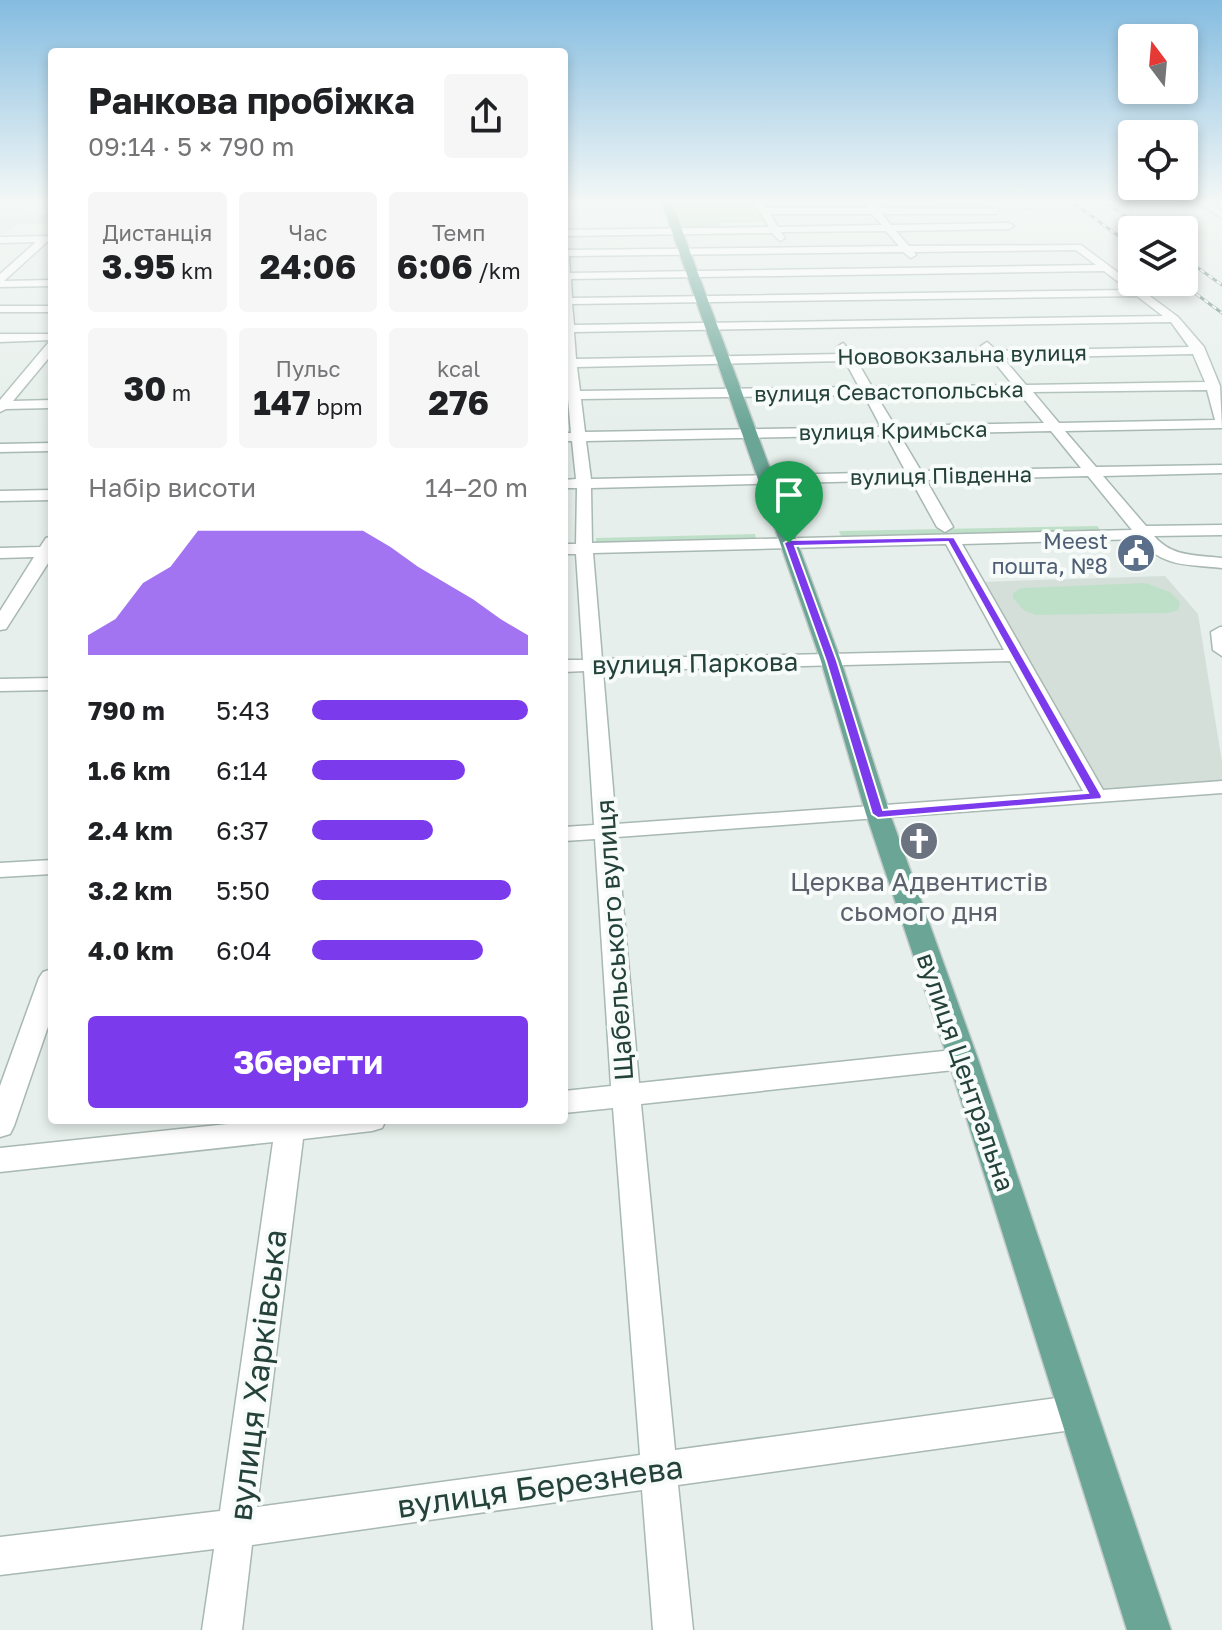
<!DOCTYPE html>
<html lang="uk">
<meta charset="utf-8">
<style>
body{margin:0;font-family:"Golos Text",sans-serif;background:#f6f6f6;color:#202124;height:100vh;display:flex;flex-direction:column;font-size:30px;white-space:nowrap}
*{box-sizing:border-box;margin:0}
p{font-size:26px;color:#757577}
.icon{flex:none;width:44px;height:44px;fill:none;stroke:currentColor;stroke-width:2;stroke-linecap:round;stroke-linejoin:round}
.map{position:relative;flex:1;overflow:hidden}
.sheet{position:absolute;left:48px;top:48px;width:520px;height:1076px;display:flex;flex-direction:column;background:#fff;border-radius:8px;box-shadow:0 4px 12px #0003}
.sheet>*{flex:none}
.needle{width:52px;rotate:344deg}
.fabs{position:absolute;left:1118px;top:24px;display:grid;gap:16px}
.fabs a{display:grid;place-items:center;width:80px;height:80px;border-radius:8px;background:#fff;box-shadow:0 4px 12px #0003;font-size:40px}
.pin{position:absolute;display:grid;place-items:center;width:68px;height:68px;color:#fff;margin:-82px -34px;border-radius:50% 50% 50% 0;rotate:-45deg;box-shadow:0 0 8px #0007}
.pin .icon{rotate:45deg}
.round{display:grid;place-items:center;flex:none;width:84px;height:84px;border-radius:8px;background:#f6f6f6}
.summary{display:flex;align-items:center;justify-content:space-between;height:136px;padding:0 40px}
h1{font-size:36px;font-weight:700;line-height:60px}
.metrics{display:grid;grid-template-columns:repeat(3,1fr);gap:12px;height:136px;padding:8px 40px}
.metrics div{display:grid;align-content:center;border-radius:8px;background:#f6f6f6;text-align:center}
.metrics b{font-size:34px;font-weight:700}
.metrics small{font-size:22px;font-weight:400}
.metrics p{font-size:22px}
.chart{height:224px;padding:16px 40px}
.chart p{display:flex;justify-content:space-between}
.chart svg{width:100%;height:144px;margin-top:8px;fill:#7c3aed;opacity:.7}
.primary-button{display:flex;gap:16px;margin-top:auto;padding:16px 40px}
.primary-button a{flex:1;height:92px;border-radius:8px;background:#7c3aed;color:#fff;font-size:32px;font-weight:700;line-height:92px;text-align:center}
ul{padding:0 40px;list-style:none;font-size:26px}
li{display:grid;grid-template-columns:128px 96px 1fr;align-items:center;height:60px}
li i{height:20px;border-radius:10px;background:#7c3aed}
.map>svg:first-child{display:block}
.built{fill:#d4dfda}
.green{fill:#bfe0c8}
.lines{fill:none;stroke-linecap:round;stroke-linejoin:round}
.minor-casing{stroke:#a8b8b2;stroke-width:3}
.major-casing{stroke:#c2cac8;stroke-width:3}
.minor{fill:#fff;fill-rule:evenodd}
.major{fill:#6aa596;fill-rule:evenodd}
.rail-casing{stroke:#5f7d75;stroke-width:3}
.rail{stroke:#f7fbf9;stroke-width:2;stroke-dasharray:5;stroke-linecap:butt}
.route{fill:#7c3aed;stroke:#fff;stroke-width:2;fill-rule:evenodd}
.labels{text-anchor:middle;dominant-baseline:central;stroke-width:8;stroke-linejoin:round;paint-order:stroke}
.far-street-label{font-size:22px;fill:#24423a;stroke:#f7fbf9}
.far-service-label{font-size:22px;fill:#4e5e75;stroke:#f7fbf9;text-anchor:end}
.street-label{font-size:26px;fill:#24423a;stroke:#f7fbf9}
.worship-label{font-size:26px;fill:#5b616d;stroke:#f7fbf9}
.near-street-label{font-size:32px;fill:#24423a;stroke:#f7fbf9}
</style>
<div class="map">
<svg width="1222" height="1630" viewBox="0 0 1222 1630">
<rect width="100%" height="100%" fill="#e6efeb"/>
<g class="built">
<path d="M0,200H52V223L13,225L11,230L0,234V217L47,214L49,201L0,204Z"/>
<path d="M857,200L864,209L770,210L764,201Z"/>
<path d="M1165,576L1198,614L1222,762V784L1099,792L981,582Z"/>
</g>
<g class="green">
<path d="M754,200L767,222L721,223L722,228L680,229L669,201Z"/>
<path d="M989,200L994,209H894L872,201Z"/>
<path d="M1097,526L1102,532L842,539L839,531Z"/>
<path d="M755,534L756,540L596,544V538Z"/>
<path d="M1145,583L1170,592L1180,602L1178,610L1168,613L1036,615L1023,610L1013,598V593L1021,588Z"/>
</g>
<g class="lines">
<g class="minor-casing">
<g id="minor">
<path d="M753,200H762L766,208H868L862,200H871L878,208L999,209L996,214H882L891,225L1009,223L1014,226L1009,229L896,231L909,246L1081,245L1178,317L1204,347L1220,386L1222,428L1065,431L1096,467L1222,465V473L1103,476L1146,526L1222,525V535L1154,536C1172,557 1195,555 1222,558V568C1187,564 1163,568 1139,539L962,544L1103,790L1222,781V793L617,837L639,1083L963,1049L973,1052L977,1059L973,1066L963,1069L641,1104L675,1450L1079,1395L1091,1400L1096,1412L1091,1424L1079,1429L678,1485L693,1630H653L642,1490L252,1545L242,1630H202L214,1549L0,1575V1537L220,1511L273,1142L0,1172V1148L266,1120H386L382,1128L372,1131L303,1139L257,1507L640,1455L613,1108L564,1113V1091L611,1086L595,839L564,841V827L594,825L584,671L564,672V660H583L576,554H564V544H576L577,488H564V480L576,479L572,441H564V433H571L568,399H564V391H567L564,247L569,250L899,246L886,231L781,232L785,238L780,241L772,233L564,236V230L769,227ZM770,214H872L882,225L778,227ZM1076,250L1096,265L570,273L569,256L903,252L911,258L916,255L914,252ZM1104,271L1129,290L572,298L571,279ZM1137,296L1163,316L574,325L572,304ZM1171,322L1189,347L997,351L987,342L981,346L985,351L853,354L843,343L837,347L841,354L576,359L574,332ZM1193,354L1205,382L1026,385L1003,358ZM991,358L1013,385L872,387L857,361ZM845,361L859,387L580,391L577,367ZM1207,390L1215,420L1059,423L1033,392ZM1019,393L1044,423L895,426L876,395ZM864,395L881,427L585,432L581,399ZM1051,431L1081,468L921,471L899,434ZM886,435L906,472L591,479L586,441ZM1088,476L1132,530L592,543L591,488L911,480L937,527L945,532L953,527L926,480ZM946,544L1004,650L602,659L593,553ZM1010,661L1083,791L616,824L603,671Z"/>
<path d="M1015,200H1024L1035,207L1023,209Z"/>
<path d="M1193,200H1204L1222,211V218Z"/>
<path d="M52,236V242H47L4,281L52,280V286L0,287V274L36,242L0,243V237Z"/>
<rect x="0" y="306" width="52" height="6"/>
<path d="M0,334H52V340L0,342Z"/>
<path d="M52,342V354L13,401L52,400V408L6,409L0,412V400L48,343Z"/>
<path d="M52,443V451L0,452V444Z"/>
<path d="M52,490V500L0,501V491Z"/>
<path d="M52,536V557L6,629L0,630V611L34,557L0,558V548L40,547L46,538Z"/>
<path d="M1220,627H1222V656L1213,650L1211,632Z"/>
<path d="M52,678V690L0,691V679Z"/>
<path d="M52,860V874L0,877V863Z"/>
<path d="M52,969V1015L14,1126L10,1134L0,1137V1086L39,978L43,972Z"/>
</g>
</g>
<g class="major-casing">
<path id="major" d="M661,200H671L841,661L890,814L978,1059L1171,1630H1127L948,1059L866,814L821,661Z"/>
</g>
<use href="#minor" class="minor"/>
<use href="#major" class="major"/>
<g class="rail-casing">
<g id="rail">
<path d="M1070,200L1132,246"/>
<path d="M1102,200L1145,230"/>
<path d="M1184,258L1222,285"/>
<path d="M1180,282L1222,313"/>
</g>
</g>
<use href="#rail" class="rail"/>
</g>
<linearGradient id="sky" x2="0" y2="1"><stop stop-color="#84bce0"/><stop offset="0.47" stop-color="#f4f8f6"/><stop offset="1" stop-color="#f4f8f6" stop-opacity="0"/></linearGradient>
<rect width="1222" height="429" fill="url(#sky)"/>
<path class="route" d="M954,537L1102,796L1101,799L878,818L872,814L826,661L784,543L789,540ZM948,542L1088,793L883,810L837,661L795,546Z"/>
<defs>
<g id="civic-disc" transform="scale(2)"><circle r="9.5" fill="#5c6f8a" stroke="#f7fbf9"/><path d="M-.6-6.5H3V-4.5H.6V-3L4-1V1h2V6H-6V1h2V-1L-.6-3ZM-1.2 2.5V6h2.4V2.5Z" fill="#fff"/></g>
<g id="church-disc" transform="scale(2)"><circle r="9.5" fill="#6b7280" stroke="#f7fbf9"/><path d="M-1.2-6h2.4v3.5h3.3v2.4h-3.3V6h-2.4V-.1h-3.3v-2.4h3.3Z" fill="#fff"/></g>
</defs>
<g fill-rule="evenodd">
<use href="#civic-disc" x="1136" y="553"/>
<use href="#church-disc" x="919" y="841"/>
</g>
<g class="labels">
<g class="far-street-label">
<text transform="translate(962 354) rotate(-1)">Нововокзальна вулиця</text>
<text transform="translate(889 391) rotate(-1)">вулиця Севастопольська</text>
<text transform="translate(893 430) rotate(-1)">вулиця Кримьска</text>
<text transform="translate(941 475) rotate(-1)">вулиця Південна</text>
</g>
<g class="far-service-label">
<text x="1108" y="540">Meest<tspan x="1108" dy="25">пошта, №8</tspan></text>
</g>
<g class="street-label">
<text transform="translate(695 663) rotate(-1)">вулиця Паркова</text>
<text transform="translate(614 940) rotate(-94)">Щабельського вулиця</text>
<text transform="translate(966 1072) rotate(71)">вулиця Центральна</text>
</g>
<g class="worship-label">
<text x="919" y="881">Церква Адвентистів<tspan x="919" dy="30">сьомого дня</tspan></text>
</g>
<g class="near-street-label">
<text transform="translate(257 1375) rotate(-83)">вулиця Харківська</text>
<text transform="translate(540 1486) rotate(-8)">вулиця Березнева</text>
</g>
</g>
</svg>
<div class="fabs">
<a><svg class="needle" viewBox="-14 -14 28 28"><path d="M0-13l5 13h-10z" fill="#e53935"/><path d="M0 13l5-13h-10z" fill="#757577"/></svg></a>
<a><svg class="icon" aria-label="locate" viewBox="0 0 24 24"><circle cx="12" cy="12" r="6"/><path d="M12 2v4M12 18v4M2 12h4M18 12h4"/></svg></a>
<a><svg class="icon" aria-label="layers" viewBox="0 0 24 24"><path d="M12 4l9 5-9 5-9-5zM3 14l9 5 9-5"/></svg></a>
</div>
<div class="pin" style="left:789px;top:543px;background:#1e9e55"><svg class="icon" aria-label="arrive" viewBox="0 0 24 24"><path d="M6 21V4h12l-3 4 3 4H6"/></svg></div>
<section class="sheet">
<div class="summary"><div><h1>Ранкова пробіжка</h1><p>09:14 · 5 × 790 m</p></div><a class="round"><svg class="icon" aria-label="share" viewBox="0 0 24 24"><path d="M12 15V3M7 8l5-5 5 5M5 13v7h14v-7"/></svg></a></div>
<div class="metrics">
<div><p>Дистанція</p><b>3.95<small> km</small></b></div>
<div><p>Час</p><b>24:06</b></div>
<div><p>Темп</p><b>6:06<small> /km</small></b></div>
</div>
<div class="metrics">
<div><b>30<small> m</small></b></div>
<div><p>Пульс</p><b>147<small> bpm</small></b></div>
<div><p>kcal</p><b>276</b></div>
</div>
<div class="chart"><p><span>Набір висоти</span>14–20 m</p>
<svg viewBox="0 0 160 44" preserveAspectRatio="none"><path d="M0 44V38L10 33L20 22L30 17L40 6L50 6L60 6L70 6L80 6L90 6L100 6L110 11L120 17L130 22L140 27L150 33L160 38V44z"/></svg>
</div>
<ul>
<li><b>790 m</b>5:43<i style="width:100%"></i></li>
<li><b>1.6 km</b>6:14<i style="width:71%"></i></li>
<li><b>2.4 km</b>6:37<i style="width:56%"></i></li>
<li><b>3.2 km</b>5:50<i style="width:92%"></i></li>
<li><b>4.0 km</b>6:04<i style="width:79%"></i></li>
</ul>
<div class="primary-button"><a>Зберегти</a></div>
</section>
</div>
